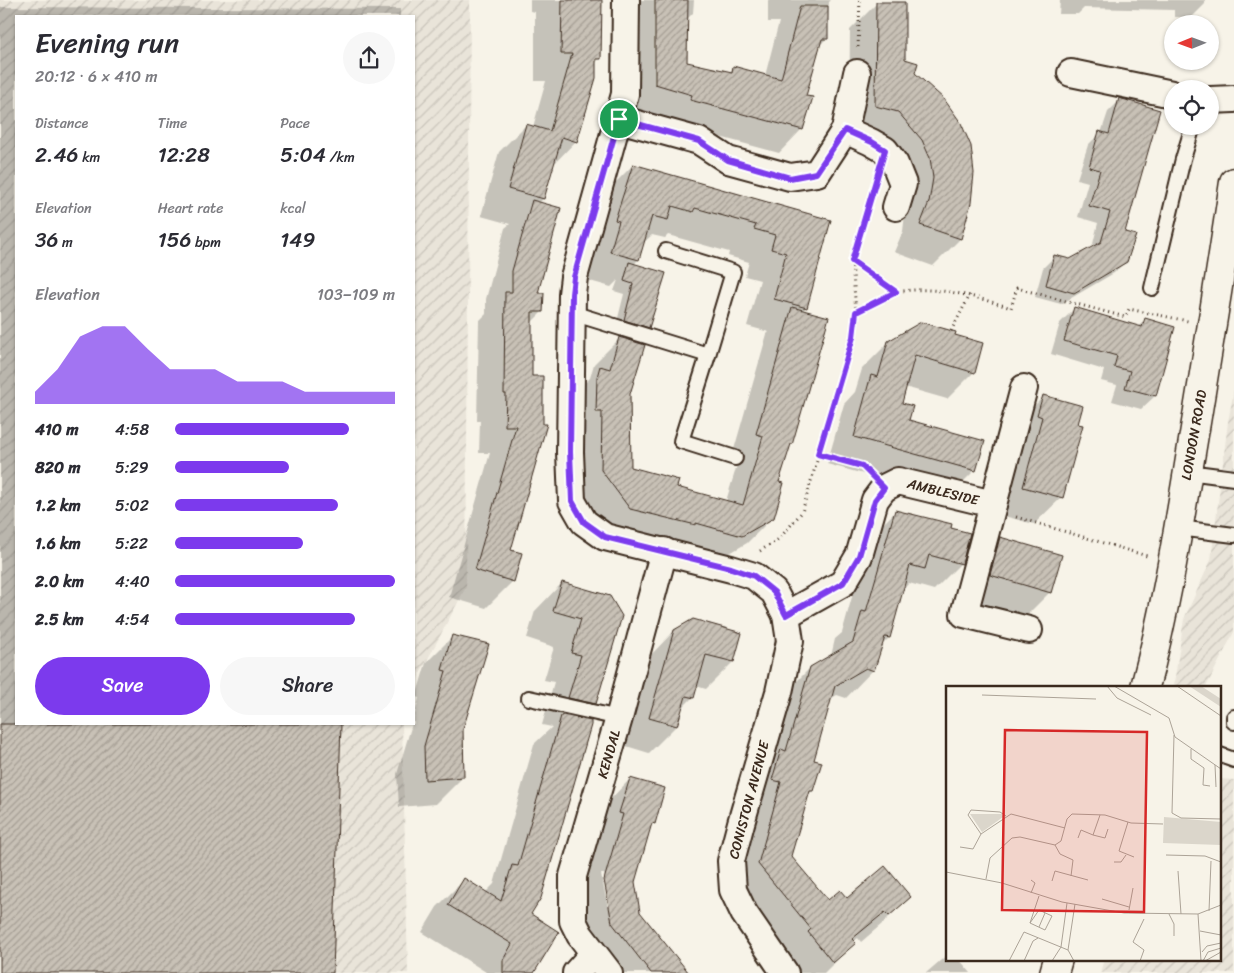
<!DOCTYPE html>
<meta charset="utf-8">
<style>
body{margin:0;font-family:Sriracha,sans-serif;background:#f7f7f7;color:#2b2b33;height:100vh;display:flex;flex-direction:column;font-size:19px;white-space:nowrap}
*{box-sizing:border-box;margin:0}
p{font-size:16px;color:#7c7c81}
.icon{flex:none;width:28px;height:28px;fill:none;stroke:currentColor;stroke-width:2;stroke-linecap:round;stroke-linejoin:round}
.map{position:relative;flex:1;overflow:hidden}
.drawer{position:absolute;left:15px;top:15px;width:400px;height:710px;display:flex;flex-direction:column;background:#fff;border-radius:0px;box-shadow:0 1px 4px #0004}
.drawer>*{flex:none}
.needle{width:32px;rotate:269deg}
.tools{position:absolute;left:1164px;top:15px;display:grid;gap:10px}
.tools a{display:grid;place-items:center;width:55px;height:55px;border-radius:50%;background:#fff;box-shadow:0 1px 4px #0004;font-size:25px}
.pin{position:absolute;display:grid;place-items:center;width:42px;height:42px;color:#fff;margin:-21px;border:2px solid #fff;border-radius:50%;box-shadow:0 1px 5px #0007}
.round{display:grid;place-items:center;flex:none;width:52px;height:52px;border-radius:26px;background:#f7f7f7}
.headline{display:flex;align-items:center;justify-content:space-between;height:85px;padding:0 20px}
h1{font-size:28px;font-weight:600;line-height:38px}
.figures{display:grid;grid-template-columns:repeat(3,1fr);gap:8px;height:85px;padding:5px 20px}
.figures div{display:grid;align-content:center}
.figures b{font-size:21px;font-weight:600}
.figures small{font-size:14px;font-weight:400}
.figures p{font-size:14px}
.chart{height:140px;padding:10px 20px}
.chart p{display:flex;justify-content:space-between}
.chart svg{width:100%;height:90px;margin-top:5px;fill:#7c3aed;opacity:.7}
.button{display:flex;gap:10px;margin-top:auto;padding:10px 20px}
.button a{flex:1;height:58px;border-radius:30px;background:#7c3aed;color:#fff;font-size:20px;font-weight:600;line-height:58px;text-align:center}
.button a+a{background:#f7f7f7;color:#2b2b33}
ul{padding:0 20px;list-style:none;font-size:16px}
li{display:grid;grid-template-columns:80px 60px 1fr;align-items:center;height:38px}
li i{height:12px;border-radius:6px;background:#7c3aed}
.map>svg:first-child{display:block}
.industrial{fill:url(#industrial-furrows)}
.shadow{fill:#0003;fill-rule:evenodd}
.building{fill:url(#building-hatch);stroke:#3b2a1e}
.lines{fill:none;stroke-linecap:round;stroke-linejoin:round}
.lane-casing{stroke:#3b2a1e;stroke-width:18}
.street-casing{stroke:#3b2a1e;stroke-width:30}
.secondary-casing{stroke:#3b2a1e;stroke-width:31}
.path{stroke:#3b2a1e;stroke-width:3;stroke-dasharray:1 4;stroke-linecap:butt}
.lane{stroke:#f7f3e8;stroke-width:14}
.street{stroke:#f7f3e8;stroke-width:26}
.secondary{stroke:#f7f3e8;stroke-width:28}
.route-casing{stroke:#fff;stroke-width:10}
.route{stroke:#7c3aed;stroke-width:6}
.labels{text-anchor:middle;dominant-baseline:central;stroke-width:5;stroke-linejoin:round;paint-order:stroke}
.street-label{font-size:14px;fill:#3b2a1e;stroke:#f7f3e8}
.inset-road{fill:none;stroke:#aca397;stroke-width:1}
.view{fill:#d62828;fill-opacity:0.15;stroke:#d62828;stroke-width:2.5}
.inset-edge{fill:none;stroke:#3b2a1e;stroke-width:2.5}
</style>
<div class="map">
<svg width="1234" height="973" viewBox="0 0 1234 973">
<defs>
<pattern id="industrial-furrows" width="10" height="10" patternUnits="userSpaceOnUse" patternTransform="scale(1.25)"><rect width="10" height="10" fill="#e9e4d9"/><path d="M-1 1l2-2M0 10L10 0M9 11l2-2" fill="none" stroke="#c9c4ba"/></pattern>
<pattern id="building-hatch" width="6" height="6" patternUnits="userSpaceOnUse" patternTransform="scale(1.25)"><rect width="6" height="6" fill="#c8c1b6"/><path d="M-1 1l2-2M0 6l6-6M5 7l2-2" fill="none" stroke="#a49d93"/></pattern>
</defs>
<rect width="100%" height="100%" fill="#f7f3e8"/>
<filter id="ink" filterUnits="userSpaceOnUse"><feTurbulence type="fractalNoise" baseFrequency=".02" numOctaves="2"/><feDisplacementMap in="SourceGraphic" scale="10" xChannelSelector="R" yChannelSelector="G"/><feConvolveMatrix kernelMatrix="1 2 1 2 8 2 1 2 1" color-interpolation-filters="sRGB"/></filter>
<g filter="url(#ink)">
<g class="industrial">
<path d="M0,0H470L466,587L414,685V16H16V724H402L408,973H0Z"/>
<path d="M1234,390V632L1206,687H1176L1174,684L1184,619L1211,560L1228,422Z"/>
<path d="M1220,779L1234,780V973H1100L1104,959H1220Z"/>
</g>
<g class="shadow">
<path d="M530,0H600V58L595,64L576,141L553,165L543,199L539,203L536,294L542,312L531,323L509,551L513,581L486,608L449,597L490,453H479L480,421H477L479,321L486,314V299L505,228L510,224L481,216L499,152L526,125L533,127L546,81H535V12L530,11Z"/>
<path d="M633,0H694L693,13L686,20L685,63L729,73L734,67L765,76L779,22H768V0H831L829,2L827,38L819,46L805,97L802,129L779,153L668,123L669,118L632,108Z"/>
<path d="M1060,0H1205V4L1192,17H1174V10L1084,8L1078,14H1059Z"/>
<path d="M877,3L903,60L914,74L970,203L960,239L933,266L894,252L903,231L906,206L903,186L849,133L850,30Z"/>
<path d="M0,7L400,9V16H16V724H339L332,973H0Z"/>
<path d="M1120,100L1124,233L1126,261L1114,273L1061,304L1035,297L1043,268L1055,256L1070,260L1092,248L1098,223L1078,217L1088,182L1077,179L1088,145L1100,133H1101L1108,112Z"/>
<path d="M633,165L830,221L806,307L803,311L789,446L778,483L773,517L747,543L716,561L604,534L576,496L575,393L590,378L594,364L620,338L629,394V468L676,487L726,501L738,462L731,460L767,334L769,332L747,326L760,280L745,276L749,262L728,256L729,252L668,235L665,238L652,235L642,244L638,260L633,265L648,327L638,337L615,330L624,294L614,291L618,280L611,287L583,279L606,192Z"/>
<path d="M1074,309L1138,327L1145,320L1155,396L1141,409L1112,401L1117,385L1101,381L1104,370L1051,354L1060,323Z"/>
<path d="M954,336L974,372L947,399L905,387L900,404L907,421L975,470L948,497L827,464L844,404L855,392L862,369L889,342Z"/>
<path d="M1043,397L1062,497L1034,524L996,514L1016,424Z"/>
<path d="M895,512L961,563L934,590L909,583L902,591L889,638L881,646L873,670L846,698L837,695L830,699L813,761L812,791L807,795L790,856L828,902L847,900L909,897L882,924L861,942L858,938L853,942L854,943L824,973H792L731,892L783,695L810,668L831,656L835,639L842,633L868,539Z"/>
<path d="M1000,539L1050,592L1023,619L964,602L973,566Z"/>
<path d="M562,583L609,597L595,703L578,719L529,915L533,973H485L486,972L422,932L437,907L464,880L485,893L494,884L534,744L552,727L542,725L554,682L544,680L554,647L527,638L535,611Z"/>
<path d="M674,631L733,662L706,689L696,686L693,697L680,710L676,726L649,753L623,745L647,659Z"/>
<path d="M453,636L462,729L463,777L436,804L399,807L397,774L412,724H414V718L419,698L416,697L426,663Z"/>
<path d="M630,779L654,823L649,829L633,882L639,912L687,973H603L577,908L603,807ZM601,874H604L610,905L608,908Z"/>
<path d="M948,954V959H959L971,973H926Z"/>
</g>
<g class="building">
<path d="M562,0H602L601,59H596V78L577,142L562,137L544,199L508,189L526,124L550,131L572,54H561Z"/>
<path d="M655,0H688L687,62L732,72L733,66L781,79L800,6H828V39H822L806,96L813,97L803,130L690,100L692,95L655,84Z"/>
<path d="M876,2H905V59L918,63L915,73L944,99L961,123L971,146L974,173L971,203L961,239L920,225L929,202L933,178L930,158L922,140L898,112L875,106Z"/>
<path d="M1119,98L1160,110L1125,232L1136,235L1127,262L1074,293L1046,285L1054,255L1070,259L1101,242L1110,212L1089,206L1100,170L1089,167L1099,131L1109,134Z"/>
<path d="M633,164L831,220L807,308L774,299L786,253L771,249L775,235L754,229L756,225L695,208L693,212L672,206L668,220L652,216L639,260L610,252L619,221L615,220Z"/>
<path d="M532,200L561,208L538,293H544L543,312H532V376H543V424H547L511,550L522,553L514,582L475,570L516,426H505L506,394H504L505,292H512V271Z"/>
<path d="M629,262L666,273L649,328L624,320L633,284L624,281Z"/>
<path d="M792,307L829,317L792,445L791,444L779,482L784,483L774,518L742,536L696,523V525L630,509L601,470L602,412H596L597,377L600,366L610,369L619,337L645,345L630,394L631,467L679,480L677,487L743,505L763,436L756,434Z"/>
<path d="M1074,307L1142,327L1145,318L1175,327L1156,396L1125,388L1130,371L1114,367L1117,356L1064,341Z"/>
<path d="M921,322L956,332L955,335L983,343L975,373L915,355L902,403L913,406L909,420L985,441L976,471L854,437L871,375L878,377L888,341Z"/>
<path d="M1043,395L1083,406L1078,424L1083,425L1063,498L1023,487L1042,417L1037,415Z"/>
<path d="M895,510L952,524L951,528L970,533L962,564L929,555L925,569L910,565L890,638L885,637L874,671L866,668L835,686L814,760L822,762L813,791H810L791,856L828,900L840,890L847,898L885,866L911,897L889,916L885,912L852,939L856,943L833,963L808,932L811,929L758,864L781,782L772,780L781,749L786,751L810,667L853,642L862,611L866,612Z"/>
<path d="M1000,537L1062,555L1051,593L990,575Z"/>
<path d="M562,582L610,596L622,616L596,704L568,698L581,655L571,653L581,619L553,611Z"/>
<path d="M693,619L742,633L734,662L706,655L694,698L686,696L677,726L649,718L674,630Z"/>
<path d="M452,635L489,644L463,729L464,777L425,780L424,746L446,671L442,670Z"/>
<path d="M563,715L591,721V725L541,898L531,914L559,932L534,973H503V960L512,944L448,905L464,878L501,901L512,865L518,866L561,716Z"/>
<path d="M0,724H341L333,973H0Z"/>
<path d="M630,778L665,788L655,824L652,823L635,882L640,912L689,973H651L612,923L604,880L623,814L619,813Z"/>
</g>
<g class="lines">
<g class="lane-casing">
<g id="lane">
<path d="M1152,288L1183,159L1193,126"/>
<path d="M572,313L708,355L733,272L666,251"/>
<path d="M708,355L681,441L735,458"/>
<path d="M1188,472L1234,478"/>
<path d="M1179,528L1234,535"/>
<path d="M529,698L619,718"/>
<path d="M1234,717V722"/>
<path d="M1220,755L1234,760"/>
</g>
</g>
<g class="street-casing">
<g id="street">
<path d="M626,0L625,94L574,277L572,294L570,452L572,501L584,522L605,537L731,569L754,576L774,592L786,615L790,641L779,692L741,823L731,861L733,890L744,913L785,973"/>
<path d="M1071,73L1172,94"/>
<path d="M1210,100L1234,99"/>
<path d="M619,119L699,141L728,160L790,177L817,173L845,130L857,73"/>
<path d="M845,130L871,142L885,150L895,164L903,184L896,207"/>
<path d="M1024,388L964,614L1029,630"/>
<path d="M786,615L843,583L859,556L875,500L884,488L898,481L993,504"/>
<path d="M576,973L593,954"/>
<path d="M609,973L580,935L573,921V876L619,718L664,551"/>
</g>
</g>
<g class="secondary-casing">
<g id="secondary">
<path d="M1145,687C1164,616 1176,543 1188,471C1204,374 1220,278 1234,182"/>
<path d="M1054,973L1058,959"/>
</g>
</g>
<g class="path">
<path d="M858,47L860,0"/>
<path d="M853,262L896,292C936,285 974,296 1011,308L1017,288L1125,317L1129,309L1188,321"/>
<path d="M857,312L896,292"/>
<path d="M951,331L970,295"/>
<path d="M818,454L862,466L866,471"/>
<path d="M1016,517L1147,556"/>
<path d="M760,551L779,539L802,512L853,337L856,312L852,261L869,199"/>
</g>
<use href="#lane" class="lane"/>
<use href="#street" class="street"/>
<use href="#secondary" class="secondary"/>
</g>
</g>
<g class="lines" filter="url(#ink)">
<g class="route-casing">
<path id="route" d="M619,119L699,141L728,160L790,178L816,173L845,130L872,142L885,150L852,261L896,292L856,312L853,337L818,454L862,466L884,488L875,500L859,556L843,583L786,615L774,592L754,576L731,568L605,537L584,522L572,501L570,452L572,294L574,277Z"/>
</g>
<use href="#route" class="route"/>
</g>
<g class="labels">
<g class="street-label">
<text transform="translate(1194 435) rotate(-80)">LONDON ROAD</text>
<text transform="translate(943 492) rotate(14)">AMBLESIDE</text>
<text transform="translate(609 754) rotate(-74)">KENDAL</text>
<text transform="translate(749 800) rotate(-75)">CONISTON AVENUE</text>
</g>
</g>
<g transform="translate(946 686)">
<rect width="275" height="275" fill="#f7f3e8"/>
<path d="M24,128H56L57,131L36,146Z" fill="#dbd6cb"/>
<path d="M243,0H255L275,13V21Z" fill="#dbd6cb"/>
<path d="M218,131L275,136V159L217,157Z" fill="#dbd6cb"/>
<path class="inset-road" d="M144,0H161L171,12L205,29M168,0L223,32L229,51L275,83M231,0L275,30M36,9L150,13M228,49L226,127L235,132L275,133M245,63V73L258,82L257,99L264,100M269,79L270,101M154,129L147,149L159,152L162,143M60,130L54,126L25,124L22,129L35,148L65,128L119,142M182,136L173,165L188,171M132,152L135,144L147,149M109,159L115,155L121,133L126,128L159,129L185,137L217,138M109,159L114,168L127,174L125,190M14,161L27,163L35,148M220,169L259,170L275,176M168,176H175L180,169M232,185L235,228M0,186L56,197L116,216L178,227L252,228L275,219M40,193L44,172L66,152L74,151L109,159M85,194L89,197L85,207M106,195L109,185L142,194M156,213L183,221M183,224L187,202M263,225L265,175M223,228L228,238V250M252,228L255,275M84,237L93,224L106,230L99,244L84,237L93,210M93,241L99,227M254,245L275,249M122,264L129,218M256,266L261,260L275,257M63,275L78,246L122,264L128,275M78,275L87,255L92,252M106,275L115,261L121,217M194,275L198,264L187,256L198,233M257,275L262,266L275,262M259,275L275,266"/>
<path class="view" d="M59,44L201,46L198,226L56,224Z"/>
<rect width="275" height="275" class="inset-edge"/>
</g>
</svg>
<div class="tools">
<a><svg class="needle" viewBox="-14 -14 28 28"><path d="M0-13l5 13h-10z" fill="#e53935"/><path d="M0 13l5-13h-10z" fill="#7c7c81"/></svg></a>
<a><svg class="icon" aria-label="locate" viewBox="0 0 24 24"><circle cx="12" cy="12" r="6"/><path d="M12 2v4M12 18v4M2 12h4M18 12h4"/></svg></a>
</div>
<div class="pin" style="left:619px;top:119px;background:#1e9e55"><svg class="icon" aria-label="arrive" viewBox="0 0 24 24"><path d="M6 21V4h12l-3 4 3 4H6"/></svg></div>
<section class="drawer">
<div class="headline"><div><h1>Evening run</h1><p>20:12 · 6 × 410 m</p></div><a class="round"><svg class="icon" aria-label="share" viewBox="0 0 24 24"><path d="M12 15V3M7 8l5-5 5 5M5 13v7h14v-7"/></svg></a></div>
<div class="figures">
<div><p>Distance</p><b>2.46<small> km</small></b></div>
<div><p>Time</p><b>12:28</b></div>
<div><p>Pace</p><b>5:04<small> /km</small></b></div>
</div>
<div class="figures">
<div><p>Elevation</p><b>36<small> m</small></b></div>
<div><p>Heart rate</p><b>156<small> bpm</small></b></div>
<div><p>kcal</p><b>149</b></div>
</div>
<div class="chart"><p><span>Elevation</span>103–109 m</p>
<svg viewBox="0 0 160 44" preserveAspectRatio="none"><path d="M0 44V38L10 27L20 11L30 6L40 6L50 17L60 27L70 27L80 27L90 33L100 33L110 33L120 38L130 38L140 38L150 38L160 38V44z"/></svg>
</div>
<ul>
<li><b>410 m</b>4:58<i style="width:79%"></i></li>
<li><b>820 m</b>5:29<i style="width:52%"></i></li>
<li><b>1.2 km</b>5:02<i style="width:74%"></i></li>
<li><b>1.6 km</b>5:22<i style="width:58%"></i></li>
<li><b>2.0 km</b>4:40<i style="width:100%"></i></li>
<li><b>2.5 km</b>4:54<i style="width:82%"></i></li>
</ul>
<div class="button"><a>Save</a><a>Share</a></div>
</section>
</div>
